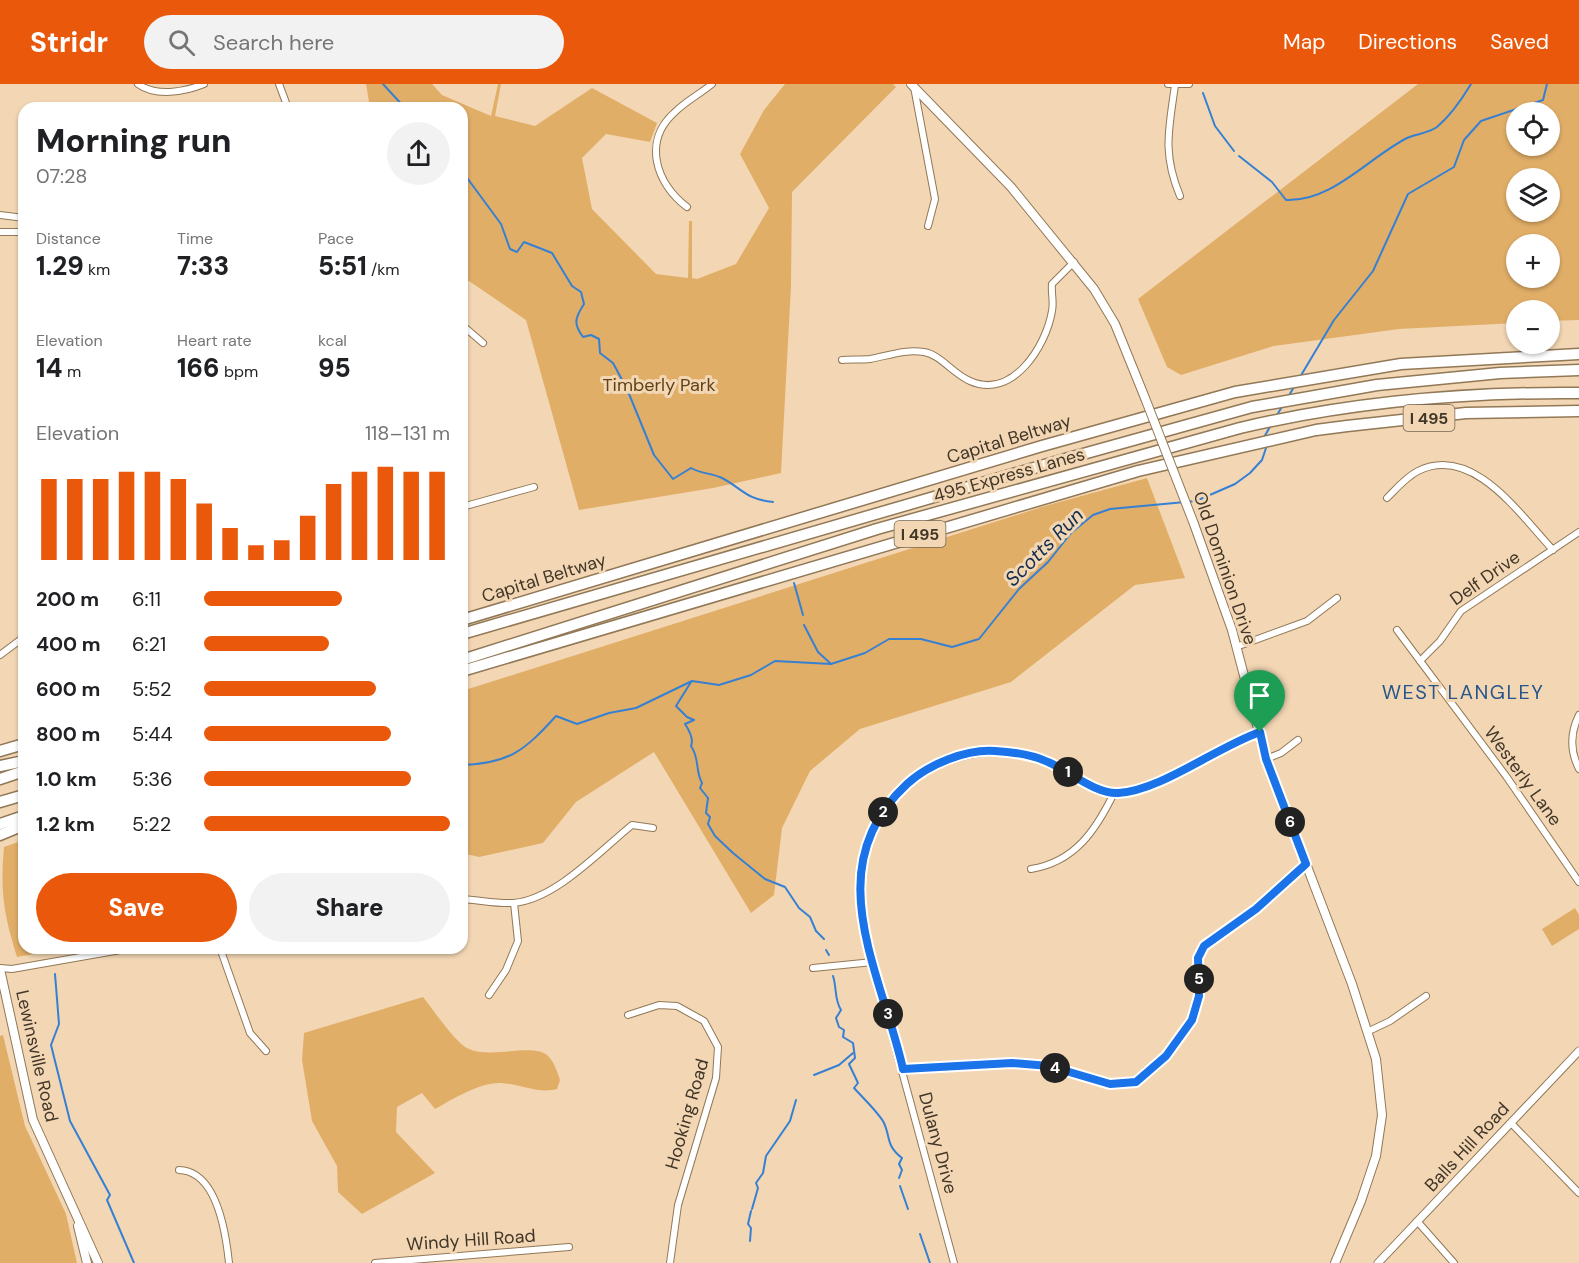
<!DOCTYPE html>
<meta charset="utf-8">
<style>
body{margin:0;font-family:"DM Sans",sans-serif;background:#f2f2f2;color:#202124;height:100vh;display:flex;flex-direction:column;font-size:22px;white-space:nowrap}
*{box-sizing:border-box;margin:0}
p{font-size:20px;color:#757577}
.icon{flex:none;width:33px;height:33px;fill:none;stroke:currentColor;stroke-width:2;stroke-linecap:round;stroke-linejoin:round}
.map{position:relative;flex:1;overflow:hidden}
.details{position:absolute;left:18px;top:18px;width:450px;height:852px;display:flex;flex-direction:column;background:#fff;border-radius:18px;box-shadow:0 2px 4px #0004}
.details>*{flex:none}
.buttons{position:absolute;left:1506px;top:18px;display:grid;gap:12px}
.buttons a{display:grid;place-items:center;width:54px;height:54px;border-radius:50%;background:#fff;box-shadow:0 2px 4px #0004;font-size:30px}
.pin{position:absolute;display:grid;place-items:center;width:51px;height:51px;color:#fff;margin:-62px -26px;border-radius:50% 50% 50% 0;rotate:-45deg;box-shadow:0 0 6px #0007}
.pin .icon{rotate:45deg}
.km{position:absolute;width:30px;height:30px;margin:-15px;border-radius:50%;background:#222;color:#fff;font-size:16px;line-height:30px;text-align:center}
.round{display:grid;place-items:center;flex:none;width:63px;height:63px;border-radius:32px;background:#f2f2f2}
.summary{display:flex;align-items:center;justify-content:space-between;height:102px;padding:0 18px}
h1{font-size:33px;font-weight:800;line-height:45px}
.stats{display:grid;grid-template-columns:repeat(3,1fr);gap:9px;height:102px;padding:6px 18px}
.stats div{display:grid;align-content:center}
.stats b{font-size:26px;font-weight:800}
.stats small{font-size:16px;font-weight:400}
.stats p{font-size:16px}
.chart{height:168px;padding:12px 18px}
.chart p{display:flex;justify-content:space-between}
.chart svg{width:100%;height:108px;margin-top:6px;stroke:#ea580c;stroke-width:6}
.button{display:flex;gap:12px;margin-top:auto;padding:12px 18px}
.button a{flex:1;height:69px;border-radius:36px;background:#ea580c;color:#fff;font-size:24px;font-weight:800;line-height:69px;text-align:center}
.button a+a{background:#f2f2f2;color:#202124}
ul{padding:0 18px;list-style:none;font-size:20px}
li{display:grid;grid-template-columns:96px 72px 1fr;align-items:center;height:45px}
li i{height:15px;border-radius:8px;background:#ea580c}
header{display:flex;align-items:center;gap:36px;box-sizing:border-box;height:84px;padding:0 30px;background:#ea580c;color:#fff}
header strong{font-size:28px}
nav{display:flex;gap:33px;margin-inline-start:auto;font-size:21px}
.search{width:420px;height:54px;background:#f2f2f2;display:flex;align-items:center;gap:15px;box-sizing:border-box;padding:0 21px;border-radius:33px;color:#757577;font-size:22px}
.map>svg:first-child{display:block}
.green{fill:#e1ae68;fill-rule:evenodd}
.lines{fill:none;stroke-linecap:round;stroke-linejoin:round}
.stream{stroke:#3680d4;stroke-width:2}
.minor-casing{stroke:#917857;stroke-width:8}
.tertiary-casing{stroke:#917857;stroke-width:9}
.secondary-casing{stroke:#917857;stroke-width:10}
.motorway-casing{stroke:#917857;stroke-width:13}
.minor{stroke:#fff;stroke-width:6}
.tertiary{stroke:#fff;stroke-width:7}
.secondary{stroke:#fff;stroke-width:8}
.motorway{stroke:#fff;stroke-width:10}
.secondary-bridge-casing{stroke:#917857;stroke-width:10;stroke-linecap:butt}
.secondary-bridge{stroke:#fff;stroke-width:8}
.route-casing{stroke:#fff;stroke-width:12}
.route{stroke:#1a73e8;stroke-width:8}
.labels{text-anchor:middle;dominant-baseline:central;stroke-width:6;stroke-linejoin:round;paint-order:stroke}
.shield{fill:#f3d7b4;stroke:#766652;stroke-width:1.5}
.shield-label{font-size:16px;font-weight:bold;fill:#413628}
.park-label{font-size:18px;fill:#5f4216;stroke:#f3d7b4}
.street-label{font-size:18px;fill:#413628;stroke:#f3d7b4}
.water-label{font-size:20px;font-style:italic;fill:#102e4f;stroke:#f3d7b4}
.neighbourhood-label{font-size:20px;letter-spacing:1.5px;fill:#29568a;stroke:#f3d7b4}
</style>
<header>
<strong>Stridr</strong>
<div class="search"><svg class="icon" aria-label="search" viewBox="0 0 24 24"><circle cx="10" cy="10" r="6"/><path d="M15 15l6 6"/></svg>Search here</div>
<nav><a>Map</a><a>Directions</a><a>Saved</a></nav>
</header>
<div class="map">
<svg width="1579" height="1179" viewBox="0 0 1579 1179">
<rect width="100%" height="100%" fill="#f3d7b4"/>
<g class="green">
<path d="M366,0H432L442,11L491,32L498,0H501L495,32L535,42L592,4L657,39L650,58L606,50L582,74L592,125L656,190L688,194L689,137H692V194L697,195L736,180L769,124L740,70L764,26L785,0H893L896,3L792,108L791,202L781,389L713,404L579,426L526,236L469,197L462,195V24H370Z"/>
<path d="M1418,0H1579V236L1550,237V226H1516V239L1399,245L1274,262L1181,291L1167,283L1138,215ZM1516,28H1550V62H1516ZM1516,94H1550V128H1516ZM1550,160V194H1516V160Z"/>
<path d="M1147,394L1185,494L1135,501L1011,598L860,645L810,687L782,744L774,811L751,829L654,668L576,718L543,759L479,773L462,769V607L1045,422Z"/>
<path d="M24,756V864H68L17,873C4,831 0,808 4,763Z"/>
<path d="M1575,824L1579,831V845L1552,862L1542,845Z"/>
<path d="M423,913C433,925 456,960 469,965C492,975 531,959 547,971C554,977 557,987 560,996L557,1005C538,1010 520,1000 501,999C480,998 453,1015 435,1025L422,1009L397,1023L396,1048L435,1089L362,1130L338,1108L337,1082L312,1037L302,976L304,949Z"/>
<path d="M3,951L25,1042L66,1130L77,1179H0V952Z"/>
</g>
<g class="lines">
<g class="stream">
<path d="M383,0L405,24"/>
<path d="M1203,9L1215,42L1234,67"/>
<path d="M1239,72L1272,98L1286,116C1332,118 1368,74 1407,54C1416,50 1429,49 1437,43C1450,32 1462,15 1471,0"/>
<path d="M462,87L501,140L510,165L517,168L524,158L552,169L572,202L581,208L584,220C575,234 573,240 583,253L591,251L599,255L600,269L613,279L627,305L654,371L673,395L691,384C701,390 712,389 722,394C743,405 745,415 773,418"/>
<path d="M1300,293L1334,236L1373,187L1408,110L1454,83L1464,56L1481,37L1543,16L1547,0"/>
<path d="M1288,313L1294,303"/>
<path d="M1277,331L1283,321"/>
<path d="M1263,355L1271,341"/>
<path d="M794,499L803,531"/>
<path d="M804,541L818,568L831,580"/>
<path d="M691,598L676,622L687,633L694,636L685,640C689,646 694,655 691,662C700,675 695,687 702,699L700,704L708,714L706,729L710,733L708,740L715,752L733,769L765,795L785,803L799,824L810,833L816,847L824,855"/>
<path d="M462,681C509,680 525,666 556,632L577,640L609,629L636,624L692,597L719,601L751,591L775,577L831,580L865,569L889,555H921L952,563L979,555L1019,505L1048,478L1071,449L1093,431L1110,425L1196,417L1235,400L1250,389L1262,376L1267,361"/>
<path d="M826,866L829,871"/>
<path d="M52,867V864"/>
<path d="M55,890L59,940L51,961L70,1037L110,1111L107,1116L134,1179"/>
<path d="M833,892C837,904 834,915 841,926L836,934L839,943L844,946L843,953L853,959L855,974L849,980L858,999L854,1004C864,1015 875,1025 883,1037C891,1052 885,1061 902,1074L899,1080L902,1086L899,1094"/>
<path d="M814,991L839,981L853,969"/>
<path d="M900,1102L908,1125"/>
<path d="M752,1125L758,1104L756,1099L763,1089L766,1072L790,1037L796,1016"/>
<path d="M920,1150L930,1179"/>
<path d="M750,1157L751,1144L748,1140L751,1127"/>
</g>
<g class="minor-casing">
<g id="minor">
<path d="M138,0C156,13 184,8 204,0"/>
<path d="M279,0L288,24"/>
<path d="M1168,0H1189"/>
<path d="M1175,1C1169,45 1162,69 1180,112"/>
<path d="M914,3L935,115L928,142"/>
<path d="M687,123C656,100 642,57 675,28C686,17 700,10 712,0"/>
<path d="M0,131L24,134"/>
<path d="M0,148H24"/>
<path d="M462,241L483,259"/>
<path d="M842,276C851,275 861,276 870,275C888,272 904,265 924,268C941,271 953,290 970,297C1012,316 1046,263 1052,227C1054,218 1051,209 1052,200L1074,178"/>
<path d="M1387,414C1396,405 1406,393 1418,387C1473,360 1520,431 1553,466"/>
<path d="M462,423L534,403"/>
<path d="M1397,546L1506,692L1579,798"/>
<path d="M1236,563L1307,537L1337,514"/>
<path d="M0,571L24,553"/>
<path d="M1420,577L1440,557L1461,527L1579,448"/>
<path d="M1579,631C1570,649 1570,667 1579,685"/>
<path d="M1266,675L1281,669L1298,656"/>
<path d="M1031,785C1075,778 1096,746 1114,709"/>
<path d="M462,815C479,816 497,820 513,819C555,816 601,766 632,741L653,744"/>
<path d="M220,864L250,949L266,967"/>
<path d="M0,884L12,885L132,864"/>
<path d="M813,884L873,878"/>
<path d="M489,911L506,886L518,857L514,819"/>
<path d="M628,931L659,921L677,922L704,937L718,963L716,994L678,1121L670,1179"/>
<path d="M1369,947L1390,937L1426,912"/>
<path d="M903,985L1012,979L1049,982L1110,1000L1136,998L1166,972L1192,936L1199,912L1198,874L1204,862L1256,825L1306,780"/>
<path d="M1511,1039L1579,1109"/>
<path d="M179,1086C217,1087 226,1150 229,1179"/>
<path d="M1417,1137L1454,1179"/>
<path d="M375,1179L569,1163"/>
<path d="M954,1179L871,873C865,842 855,810 861,779C874,704 950,657 1023,670C1055,675 1090,711 1119,709C1163,706 1216,663 1260,648"/>
</g>
</g>
<g class="tertiary-casing">
<path id="tertiary" d="M1378,1179L1579,967"/>
</g>
<g class="secondary-casing">
<g id="secondary">
<path d="M911,0L1011,103L1094,205L1115,240L1145,314"/>
<path d="M1194,440L1232,546L1266,675L1352,900L1376,975L1382,1031L1376,1072L1361,1117L1335,1179"/>
<path d="M0,885L33,1036L98,1179"/>
<path d="M78,1142L87,1179"/>
</g>
</g>
<g class="motorway-casing">
<g id="motorway">
<path d="M462,536L1042,362L1235,308L1401,280L1579,270"/>
<path d="M462,550L1065,375L1252,323L1377,301L1500,289L1579,286"/>
<path d="M462,576L877,445L1240,344C1351,318 1466,308 1579,309"/>
<path d="M462,587L1138,387L1316,346L1347,342L1466,329L1579,327"/>
<path d="M0,667L24,660"/>
<path d="M0,682L24,677"/>
<path d="M0,695L24,687"/>
<path d="M0,718L24,711"/>
<path d="M0,740L24,732"/>
<path d="M0,751L24,741"/>
</g>
</g>
<use href="#minor" class="minor"/>
<use href="#tertiary" class="tertiary"/>
<use href="#secondary" class="secondary"/>
<use href="#motorway" class="motorway"/>
<g class="secondary-bridge-casing">
<path id="secondary-bridge" d="M1145,314L1194,440"/>
</g>
<use href="#secondary-bridge" class="secondary-bridge"/>
</g>
<g class="lines">
<g class="route-casing">
<path id="route" d="M1260,648L1266,675L1306,780L1256,825L1204,862L1198,874L1199,912L1192,936L1166,972L1136,998L1110,1000L1049,982L1012,979L903,985C881,887 817,783 907,700C929,680 966,665 995,667C1013,668 1031,670 1048,678C1069,687 1095,710 1118,709C1160,707 1217,663 1260,648Z"/>
</g>
<use href="#route" class="route"/>
</g>
<g class="labels">
<g class="shield">
<rect x="1403.5" y="321" width="51" height="26" rx="4.5"/>
<rect x="894.5" y="437" width="51" height="26" rx="4.5"/>
</g>
<g class="shield-label">
<text x="1429" y="334">I 495</text>
<text x="920" y="450">I 495</text>
</g>
<g class="park-label">
<text x="659" y="301">Timberly Park</text>
</g>
<g class="street-label">
<text transform="translate(1009 355) rotate(-17)">Capital Beltway</text>
<text transform="translate(1009 391) rotate(-16)">495 Express Lanes</text>
<text transform="translate(1225 484) rotate(71)">Old Dominion Drive</text>
<text transform="translate(544 494) rotate(-17)">Capital Beltway</text>
<text transform="translate(1485 494) rotate(-35)">Delf Drive</text>
<text transform="translate(1523 692) rotate(54)">Westerly Lane</text>
<text transform="translate(37 972) rotate(77)">Lewinsville Road</text>
<text transform="translate(687 1030) rotate(-74)">Hooking Road</text>
<text transform="translate(938 1059) rotate(75)">Dulany Drive</text>
<text transform="translate(1467 1063) rotate(-47)">Balls Hill Road</text>
<text transform="translate(471 1156) rotate(-4)">Windy Hill Road</text>
</g>
<g class="water-label">
<text transform="translate(1044 463) rotate(-45)">Scotts Run</text>
</g>
<g class="neighbourhood-label">
<text x="1463" y="608">WEST LANGLEY</text>
</g>
</g>
</svg>
<div class="buttons">
<a><svg class="icon" aria-label="locate" viewBox="0 0 24 24"><circle cx="12" cy="12" r="6"/><path d="M12 2v4M12 18v4M2 12h4M18 12h4"/></svg></a>
<a><svg class="icon" aria-label="layers" viewBox="0 0 24 24"><path d="M12 4l9 5-9 5-9-5zM3 14l9 5 9-5"/></svg></a>
<a>+</a>
<a>−</a>
</div>
<div class="pin" style="left:1260px;top:648px;background:#1e9e55"><svg class="icon" aria-label="arrive" viewBox="0 0 24 24"><path d="M6 21V4h12l-3 4 3 4H6"/></svg></div>
<b class="km" style="left:1068px;top:688px">1</b>
<b class="km" style="left:883px;top:728px">2</b>
<b class="km" style="left:888px;top:930px">3</b>
<b class="km" style="left:1055px;top:984px">4</b>
<b class="km" style="left:1199px;top:895px">5</b>
<b class="km" style="left:1290px;top:738px">6</b>
<section class="details">
<div class="summary"><div><h1>Morning run</h1><p>07:28</p></div><a class="round"><svg class="icon" aria-label="share" viewBox="0 0 24 24"><path d="M12 15V3M7 8l5-5 5 5M5 13v7h14v-7"/></svg></a></div>
<div class="stats">
<div><p>Distance</p><b>1.29<small> km</small></b></div>
<div><p>Time</p><b>7:33</b></div>
<div><p>Pace</p><b>5:51<small> /km</small></b></div>
</div>
<div class="stats">
<div><p>Elevation</p><b>14<small> m</small></b></div>
<div><p>Heart rate</p><b>166<small> bpm</small></b></div>
<div><p>kcal</p><b>95</b></div>
</div>
<div class="chart"><p><span>Elevation</span>118–131 m</p>
<svg viewBox="0 0 160 44" preserveAspectRatio="none"><path d="M5 44V11M15 44V11M25 44V11M35 44V8M45 44V8M55 44V11M65 44V21M75 44V31M85 44V38M95 44V36M105 44V26M115 44V13M125 44V8M135 44V6M145 44V8M155 44V8"/></svg>
</div>
<ul>
<li><b>200 m</b>6:11<i style="width:56%"></i></li>
<li><b>400 m</b>6:21<i style="width:51%"></i></li>
<li><b>600 m</b>5:52<i style="width:70%"></i></li>
<li><b>800 m</b>5:44<i style="width:76%"></i></li>
<li><b>1.0 km</b>5:36<i style="width:84%"></i></li>
<li><b>1.2 km</b>5:22<i style="width:100%"></i></li>
</ul>
<div class="button"><a>Save</a><a>Share</a></div>
</section>
</div>
